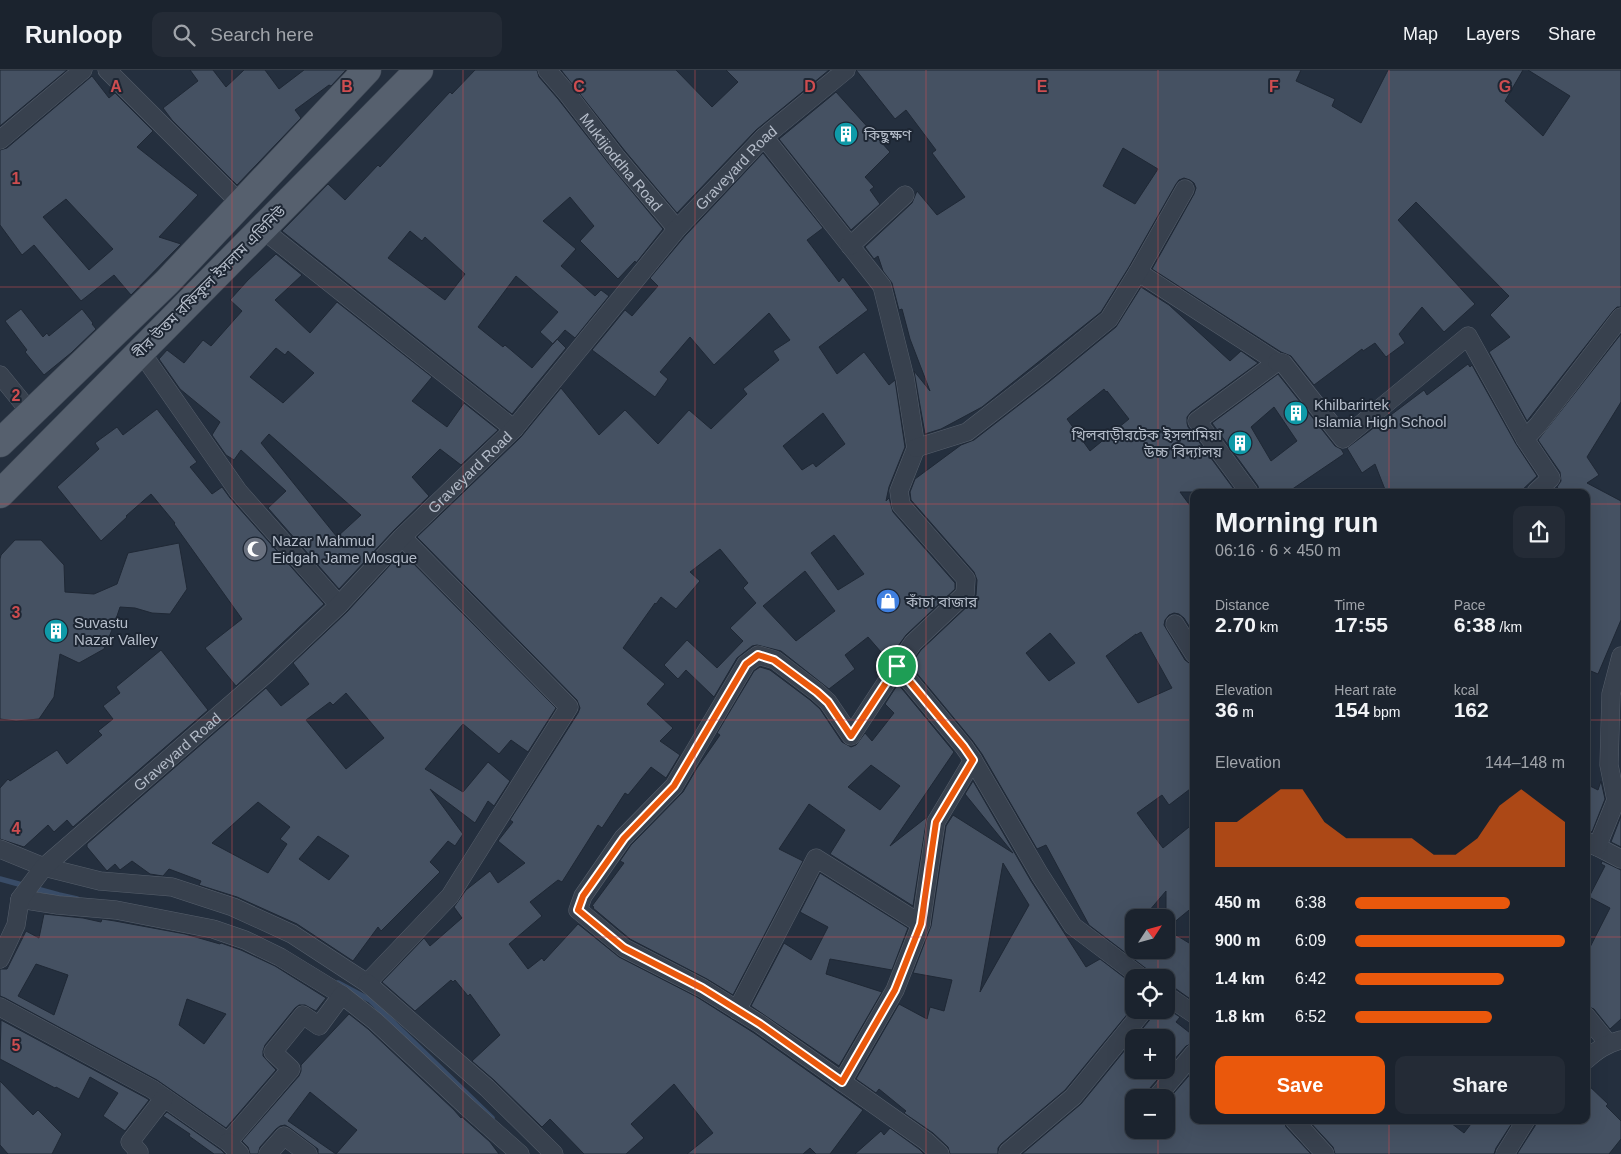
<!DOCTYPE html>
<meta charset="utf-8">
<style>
body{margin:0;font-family:Arial,"Noto Sans Bengali",sans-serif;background:#242b36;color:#f1f3f6;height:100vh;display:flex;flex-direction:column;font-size:19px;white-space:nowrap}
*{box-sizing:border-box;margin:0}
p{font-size:16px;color:#a0a4aa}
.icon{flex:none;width:28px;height:28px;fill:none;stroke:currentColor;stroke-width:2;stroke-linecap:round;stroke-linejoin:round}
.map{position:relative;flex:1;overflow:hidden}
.details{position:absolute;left:1190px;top:419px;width:400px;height:635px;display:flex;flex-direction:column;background:#1b232e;border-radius:10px;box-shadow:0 5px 20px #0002,0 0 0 1px #39404a}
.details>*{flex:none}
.needle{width:32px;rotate:54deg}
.fabs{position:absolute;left:1125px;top:839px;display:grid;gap:10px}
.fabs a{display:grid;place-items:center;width:50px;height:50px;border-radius:10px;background:#1b232e;box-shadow:0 5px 20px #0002,0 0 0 1px #39404a;font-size:25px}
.pin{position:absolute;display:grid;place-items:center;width:42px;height:42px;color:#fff;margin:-21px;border:2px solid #fff;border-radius:50%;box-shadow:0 1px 5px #0007}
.round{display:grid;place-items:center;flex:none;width:52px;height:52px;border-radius:10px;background:#242b36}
.headline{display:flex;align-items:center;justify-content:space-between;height:85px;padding:0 25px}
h1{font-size:28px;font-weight:700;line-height:38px}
.stats{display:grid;grid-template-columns:repeat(3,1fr);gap:8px;height:85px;padding:5px 25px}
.stats div{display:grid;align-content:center}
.stats b{font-size:21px;font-weight:700}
.stats small{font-size:14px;font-weight:400}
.stats p{font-size:14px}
.chart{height:140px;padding:10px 25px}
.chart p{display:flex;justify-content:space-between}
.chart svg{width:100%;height:90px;margin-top:5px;fill:#ea580c;opacity:.7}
.action{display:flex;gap:10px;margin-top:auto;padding:10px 25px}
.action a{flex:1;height:58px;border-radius:10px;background:#ea580c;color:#fff;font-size:20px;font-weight:700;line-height:58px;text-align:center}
.action a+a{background:#242b36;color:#f1f3f6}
ul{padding:0 25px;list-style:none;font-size:16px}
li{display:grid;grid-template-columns:80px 60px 1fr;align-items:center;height:38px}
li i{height:12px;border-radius:6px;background:#ea580c}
header{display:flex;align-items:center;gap:30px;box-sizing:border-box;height:70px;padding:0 25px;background:#1b232e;border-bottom:1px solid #39404a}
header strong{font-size:24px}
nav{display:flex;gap:28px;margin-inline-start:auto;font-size:18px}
.search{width:350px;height:45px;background:#242b36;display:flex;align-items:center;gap:12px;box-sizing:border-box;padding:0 18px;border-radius:10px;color:#a0a4aa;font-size:19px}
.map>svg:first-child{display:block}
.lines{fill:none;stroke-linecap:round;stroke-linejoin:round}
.stream{stroke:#394c67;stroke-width:5.5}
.building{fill:#455162;stroke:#1f2835;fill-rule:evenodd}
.minor-casing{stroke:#565f6c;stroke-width:19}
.primary-casing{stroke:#414a57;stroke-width:29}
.minor{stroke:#38414e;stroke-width:18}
.primary{stroke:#56606e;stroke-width:28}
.route-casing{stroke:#fff;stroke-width:10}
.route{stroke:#ea580c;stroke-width:6}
.grid{fill:none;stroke:#ce4d50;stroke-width:1;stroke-opacity:0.55}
.labels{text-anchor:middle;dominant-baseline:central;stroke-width:4;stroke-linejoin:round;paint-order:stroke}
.poi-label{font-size:15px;fill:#b4bcc9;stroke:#1d2633;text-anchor:start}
.street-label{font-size:15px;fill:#b4bcc9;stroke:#1d2633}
.grid-label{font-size:16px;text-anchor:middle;font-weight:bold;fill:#ce4d50;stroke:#1d2633;stroke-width:4;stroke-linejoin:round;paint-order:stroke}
</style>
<header>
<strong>Runloop</strong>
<div class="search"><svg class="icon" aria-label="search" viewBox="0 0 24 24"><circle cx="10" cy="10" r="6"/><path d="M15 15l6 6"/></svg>Search here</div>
<nav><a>Map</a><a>Layers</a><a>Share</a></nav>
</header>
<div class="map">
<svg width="1621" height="1084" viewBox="0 0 1621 1084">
<rect width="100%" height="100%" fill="#242f3e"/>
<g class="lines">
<g class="stream">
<path d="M0,809L59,825L77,829"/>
<path d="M338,913L370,930L492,1048"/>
</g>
</g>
<g class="building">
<path d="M0,0H67L0,56Z"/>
<path d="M190,0H213L226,17L244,0H265L279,19L304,0H346L331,16L329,15L295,40L301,48L237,115L172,50L163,38L198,11Z"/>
<path d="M475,0H537L539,7L558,29L609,94L663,159L636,193L635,191L618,209L580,171L594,156L570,127L543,151L576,179L561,196L595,226L601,220L609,226L575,268L565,260L553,274L540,262L558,242L516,206L478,257L503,277L505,275L532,298L557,269L566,278L512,344L282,161L328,114L345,130L378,95L380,97L450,22L452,24ZM410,161L422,171L425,167L465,204L445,230L388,188Z"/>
<path d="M561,0H676L712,37L738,12L726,0H829L756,60L677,143L625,81Z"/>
<path d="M856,0H1301L1296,11L1335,29L1332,36L1361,53L1388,0H1523L1505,31L1543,66L1570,26L1528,0H1621V237H1617L1613,241L1527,351L1489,282L1510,267L1490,245L1509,226L1416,132L1398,150L1475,234L1444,262L1422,237L1399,264L1405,273L1386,287L1375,273L1363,281L1362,279L1314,315L1291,286L1281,282L1152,199L1194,124L1196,118L1194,113L1190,110L1184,108L1179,110L1176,114L1129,197L1101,242L982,337L941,359L925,364L914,301L930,321L910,269L902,239L899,240L892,213L883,201L878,186L874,189L865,177L912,133L917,121L937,145L965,127L932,83L936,80L906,40L895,49ZM1123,78L1158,99L1135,134L1103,116Z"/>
<path d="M92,6L109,28L115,23L153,61L137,77L198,125L159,167L181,174L131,225L114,205L81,231L34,175L22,185L0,155V80L7,78ZM66,129L113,179L89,200L43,147Z"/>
<path d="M836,22L890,82L865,107L874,117L870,120L880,134L851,160L779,69Z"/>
<path d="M763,83L823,158L807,170L839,212L843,207L868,240L819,277L837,304L864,282L889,315L895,310L905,377L889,417L886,431L889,428L893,442L955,513V519L906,565L888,590L868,567L845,585L855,599L829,619L781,581L757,575L752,576L737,588L714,627L686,600L678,609L664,595L687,570L717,598L743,571L730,558L756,533L743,518L748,513L720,479L690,502L700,511L676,539L661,527L656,534L655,533L623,578L665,614L647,634L673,658L660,671L680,685L666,708L651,697L628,725L625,723L602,758L598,755L562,812L558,810L530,832L542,846L509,874L528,899L542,888L544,891L578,854L619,887L697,927L754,963L863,1040L830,1084H816L810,1078L803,1084H687L713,1063L674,1014L631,1054L644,1068L626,1084H584L550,1049L542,1057L494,1010L472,991L500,965L470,924L468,926L455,910L453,912L451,910L415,941L382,912L424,868L430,876L462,848L454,837L466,820L490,801L498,813L525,793L498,771L513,752L510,750L578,643L580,638L577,630L417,467L521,367L561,318L599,365L625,340L658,374L689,340L711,359L747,324L743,319L779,290L773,281L790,270L769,243L714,295L690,267L660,302L668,309L655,327L592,280L625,240L632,246L658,216L650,208L685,166ZM823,343L845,374L816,397L813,393L802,400L783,376ZM834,465L864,504L838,520L811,483ZM805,501L835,541L796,571L763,536Z"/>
<path d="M276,184L302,205L275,230L310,263L337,232L432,307L412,331L447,357L464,333L498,360L461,395L440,379L412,407L429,426L394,460L339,519L268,438L286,421L241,380L234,390L226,385L212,365L220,352L180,319L159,289L167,280L184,293L203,270L211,276L242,241L230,230L248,210ZM276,278L285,285L288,281L314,303L283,333L250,307ZM269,364L361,445L337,467L261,373Z"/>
<path d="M1141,217L1169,235L1230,291L1241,281L1258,293L1191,342L1187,347V353L1188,357L1236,422H1180L1194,441V564L1184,548L1179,544L1174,543L1169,545L1165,550L1164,555L1185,590L1189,593L1194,595V716L1169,735L1162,725L1137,743L1163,778L1194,753V836L1166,859V821L1143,848H1134V880H1166V859L1194,876L1193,931L1172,916L1166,914V908H1152L1148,900L1089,855L1046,775L1037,779L982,684L972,670L910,595L921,580L972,532L976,525L977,510L974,502L911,430L910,422L915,409L961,375L974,370L1050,311L1116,257ZM1104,319L1106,322L1107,321L1129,349L1090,381L1067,349ZM1141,562L1172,618L1138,633L1106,586L1136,564V565ZM1050,563L1075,593L1049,611L1026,583Z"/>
<path d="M21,239L43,267L47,263L49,266L82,239L93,253L92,254L96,259L71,283L44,305L25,282L27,280L5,251Z"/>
<path d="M1621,264V332L1587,387L1599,405L1587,413L1621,431V550L1598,604L1586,599V422H1560L1557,417L1561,411L1560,402L1538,370Z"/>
<path d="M1468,294L1470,297L1472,295L1516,374L1537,406L1520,422H1386L1375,394L1362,403L1347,378L1424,320L1427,325Z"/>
<path d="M1278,304L1335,376L1341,379L1344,384L1288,422H1259L1258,416L1212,353ZM1274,337L1297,371L1271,391L1251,357Z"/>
<path d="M157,339L197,392L190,397L212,424L222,417L230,428L324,534L236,616L205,578L242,549L174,454L175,453L151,424L126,446L127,447L101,471L57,417L99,379L95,373L117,357L123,365Z"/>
<path d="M15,470H41L64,495L65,522L94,524L117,514L128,483L179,473L187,519L170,544L152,543L135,538L120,537L114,555L104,579L79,593L60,584L54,627L39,649L16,651L0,649V489L1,485Z"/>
<path d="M402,482L556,638L528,682L511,670L499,684L463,654L425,699L463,722L488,692L510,711L494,736L488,731L475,753L430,719L463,764L455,776L448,771L430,792L440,802L381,861L378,857L353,891L297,854L237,827L199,815L201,811L169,799L163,806L150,804L132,791L120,800L115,794L107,801L87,777V774L266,618L281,636L309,614L293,593L347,542ZM346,623L384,668L346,699L306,650L330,632L333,635ZM258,732L290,757L280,769L287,774L268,803L212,773ZM318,766L349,786L329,810L299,789Z"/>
<path d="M161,580L208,640L73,757L67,750L54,762L48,755L24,777L0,769V718L8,709L10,711L57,680L67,694L102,665L98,661L113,649L103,636L120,623L116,617Z"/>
<path d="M760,597L770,600L810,630L820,639L842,672L851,677L856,675L865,663L872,671L894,643L885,634L898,614L954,682L890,776L927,747L913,836L830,784L845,760L809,734L779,779L803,791L733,925L707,909L630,869L593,838L594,837L592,836L624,793L620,791L631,775L683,722L697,698L720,665L717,663L754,601ZM871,695L900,716L880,740L848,717Z"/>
<path d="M973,711L1031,811L1086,897L1100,889L1134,915V936L1065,1020L1001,1074L998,1078V1084H950L948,1077L933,1063L904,1043L906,1041L879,1019L876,1023L856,1009L899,934L927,949L930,937L944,941L952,910L913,903L931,856L946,756L953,745L1013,783L965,724ZM1003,793L1029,835L980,922Z"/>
<path d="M1601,711L1605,729L1592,762L1586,760V714L1598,720Z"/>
<path d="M1621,746V777L1611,772Z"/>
<path d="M1602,791L1621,800V949L1610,959L1594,939L1586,936V885L1610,838L1589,827L1605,796L1601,794Z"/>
<path d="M820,803L908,858L892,900L830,889L826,904L882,922L839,996L751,936L784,873L811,890L828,857L800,842Z"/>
<path d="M44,844L83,848L101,852L102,849L115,851L185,864L220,874L221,873L241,880L275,896L326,928L316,941L305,935H299L295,938L265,975L263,981V986L276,1000L226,1058L157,1010L5,928L0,926V899H7L26,861L39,868ZM36,894L68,905L54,945L18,926ZM187,929L226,944L204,974L179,955Z"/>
<path d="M1166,938L1180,947L1176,952L1194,966V973L1186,976L1166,999V968H1135L1152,947L1154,940H1166Z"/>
<path d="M349,944L368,959L454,1040L461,1048L462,1047L490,1072L499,1084H336L357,1060L310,1022L288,1051L336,1084H318V1079L290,1058L285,1055L280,1056L276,1059L260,1077L258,1084H250L248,1077L242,1071L299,1006L301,1001V995Z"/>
<path d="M1,950L146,1028L149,1030L125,1061L103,1046L118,1023L90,1007L79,1029L56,1017L55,1018L0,989Z"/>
<path d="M1134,969V1000H1166L1141,1028H1134V1060H1166V1032L1194,1000V1050H1284L1286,1057L1311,1084H1022L1081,1034Z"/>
<path d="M0,1011L33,1045L38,1040L62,1064L52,1084H8L0,1075Z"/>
<path d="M1586,1013L1608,1034L1606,1036L1621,1051V1069L1609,1084H1517L1535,1056L1537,1050H1586Z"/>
<path d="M167,1042L221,1080L225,1084H214L189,1066L190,1064L163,1046Z"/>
<path d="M1308,1050H1447L1464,1063L1474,1050H1514L1496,1078L1494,1084H1335L1333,1077Z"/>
<path d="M890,1058L919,1079L924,1084H855L881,1061L884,1065Z"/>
</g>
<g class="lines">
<g class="minor-casing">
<g id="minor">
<path d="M107,0L241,134"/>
<path id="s1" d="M547,0L566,22L617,88L677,159"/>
<path d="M764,67L882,216L905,308L916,378L899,421L901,435L966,509L965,524L913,573L897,596L964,677L973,690L1040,805L1073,856L1142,908"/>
<path d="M0,70L83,0"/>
<path d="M262,159L514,359"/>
<path d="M850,176L905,125"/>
<path d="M1138,202L1277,292L1197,351L1249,422"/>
<path d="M141,282L238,421L339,535"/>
<path d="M1277,292L1283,293L1343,369L1468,266L1525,369"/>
<path d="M0,305L31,343"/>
<path d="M916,378L967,362L1043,303L1109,249L1138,202L1185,119"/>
<path d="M1536,422L1551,408L1525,369L1538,355L1621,247"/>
<path d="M1175,554L1194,584"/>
<path d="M897,596L851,666L828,632L817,622L775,590L758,585L746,594L674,716L623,768L583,826L578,840L624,878L702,918L760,954L926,1071L940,1084"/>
<path d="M1586,771L1621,789"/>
<path d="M1597,777L1616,730L1609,695L1611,624L1621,586"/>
<path d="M0,779L44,797L100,811L172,817L233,837L292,864L367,913L450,826L569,637L402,467"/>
<path d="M20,829L58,835L116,840L213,859L245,870L280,887L342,925L375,951L467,1037L520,1084"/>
<path id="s2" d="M0,889L16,855L20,829L44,797L266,604L339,535L402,467L514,359L677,159L764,67L846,0"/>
<path d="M367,913L487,1018L554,1084"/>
<path d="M1166,925L1194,944"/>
<path d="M0,937L152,1019L228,1072L291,999L273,982L303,945L319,956L342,925"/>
<path d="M737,940L816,788L921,854"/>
<path d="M1586,946L1608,973"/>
<path d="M1586,990C1597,980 1606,974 1621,970"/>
<path d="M842,1012L895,920L921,854L936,752L973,690"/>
<path d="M1156,1028L1194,983"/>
<path d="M1294,1050L1325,1084"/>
<path d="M228,1072L240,1084"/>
<path d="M137,1084L139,1082L130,1072L164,1028"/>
<path d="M268,1084L284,1066L308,1084"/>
<path d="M1010,1084L1008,1082L1073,1027L1144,940"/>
<path d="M1505,1084L1526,1050"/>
</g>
</g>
<g class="primary-casing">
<g id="primary">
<path d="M0,373L167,212L367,0"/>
<path d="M0,424L419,0"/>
</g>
</g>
<use href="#minor" class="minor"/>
<use href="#primary" class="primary"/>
</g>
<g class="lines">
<g class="route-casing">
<path id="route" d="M758,585L774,590L817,622L828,632L851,666L897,596L964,677L973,690L936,752L921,854L895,920L842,1012L760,954L702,918L624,878L578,840L583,826L624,768L674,716L746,594Z"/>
</g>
<use href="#route" class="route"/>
</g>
<path class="grid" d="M232,0V1084M463,0V1084M695,0V1084M926,0V1084M1158,0V848M1389,0V422M0,217H1621M0,434H1194M1586,434H1621M0,650H1194M1586,650H1621M0,867H1134M1166,867H1194M1586,867H1621M1158,880V908M1158,940V968M1158,1000V1028M1389,1050V1084M1158,1060V1084"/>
<defs>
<g id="building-disc" transform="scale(1.25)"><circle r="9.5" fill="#0f9aa8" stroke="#1d2633"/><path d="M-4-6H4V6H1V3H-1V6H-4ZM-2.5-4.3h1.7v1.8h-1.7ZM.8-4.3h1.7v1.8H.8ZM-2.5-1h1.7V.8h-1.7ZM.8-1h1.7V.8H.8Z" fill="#fff"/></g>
<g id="mosque-disc" transform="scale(1.25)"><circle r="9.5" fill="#6b7280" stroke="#1d2633"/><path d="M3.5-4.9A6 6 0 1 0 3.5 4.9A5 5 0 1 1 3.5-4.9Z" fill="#fff"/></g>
<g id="shop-disc" transform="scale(1.25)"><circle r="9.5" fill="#3f7fe0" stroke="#1d2633"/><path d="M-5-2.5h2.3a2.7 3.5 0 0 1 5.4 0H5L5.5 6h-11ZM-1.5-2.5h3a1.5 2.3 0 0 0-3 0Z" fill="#fff"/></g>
</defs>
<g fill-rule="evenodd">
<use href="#building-disc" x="846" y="64"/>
<use href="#building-disc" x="1296" y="343"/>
<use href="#building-disc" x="1240" y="373"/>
<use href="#mosque-disc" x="255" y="479"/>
<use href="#shop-disc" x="888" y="531"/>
<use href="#building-disc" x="56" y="561"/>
</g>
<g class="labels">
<g class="poi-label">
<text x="864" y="64">কিছুক্ষণ</text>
<text x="1314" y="334">Khilbarirtek<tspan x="1314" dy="17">Islamia High School</tspan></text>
<text x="1222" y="364" text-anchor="end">খিলবাড়ীরটেক ইসলামিয়া<tspan x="1222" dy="17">উচ্চ বিদ্যালয়</tspan></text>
<text x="272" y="470">Nazar Mahmud<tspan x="272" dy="17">Eidgah Jame Mosque</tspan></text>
<text x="906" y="531">কাঁচা বাজার</text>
<text x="74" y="552">Suvastu<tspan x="74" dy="17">Nazar Valley</tspan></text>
</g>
<g class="street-label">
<text stroke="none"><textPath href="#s1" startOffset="118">Muktijoddha Road</textPath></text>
<text stroke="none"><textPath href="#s2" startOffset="1090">Graveyard Road</textPath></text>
<text transform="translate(209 212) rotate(-45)">বীর উত্তম রফিকুল ইসলাম এভিনিউ</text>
<text stroke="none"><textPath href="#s2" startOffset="685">Graveyard Road</textPath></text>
<text stroke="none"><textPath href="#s2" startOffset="280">Graveyard Road</textPath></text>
</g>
</g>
<g class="grid-label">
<text x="116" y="22">A</text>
<text x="347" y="22">B</text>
<text x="579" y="22">C</text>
<text x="810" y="22">D</text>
<text x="1042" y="22">E</text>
<text x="1274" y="22">F</text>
<text x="1505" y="22">G</text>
<text x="16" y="114">1</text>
<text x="16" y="331">2</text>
<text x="16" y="548">3</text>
<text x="16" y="764">4</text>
<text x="16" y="981">5</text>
</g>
</svg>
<div class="fabs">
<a><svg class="needle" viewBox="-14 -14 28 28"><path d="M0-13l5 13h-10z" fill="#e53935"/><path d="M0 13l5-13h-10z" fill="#a0a4aa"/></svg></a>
<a><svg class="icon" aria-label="locate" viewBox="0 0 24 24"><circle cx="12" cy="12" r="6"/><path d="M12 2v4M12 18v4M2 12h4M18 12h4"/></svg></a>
<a>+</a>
<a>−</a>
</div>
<div class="pin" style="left:897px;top:596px;background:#1e9e55"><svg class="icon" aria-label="arrive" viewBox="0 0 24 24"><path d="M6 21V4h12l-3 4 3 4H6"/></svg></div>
<section class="details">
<div class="headline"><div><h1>Morning run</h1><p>06:16 · 6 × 450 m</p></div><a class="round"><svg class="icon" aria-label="share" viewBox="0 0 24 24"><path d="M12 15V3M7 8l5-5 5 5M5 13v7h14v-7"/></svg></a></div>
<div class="stats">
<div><p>Distance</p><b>2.70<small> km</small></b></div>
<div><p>Time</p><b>17:55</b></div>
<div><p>Pace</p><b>6:38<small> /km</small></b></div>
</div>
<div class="stats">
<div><p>Elevation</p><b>36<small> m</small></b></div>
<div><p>Heart rate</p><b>154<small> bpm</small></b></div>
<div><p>kcal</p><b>162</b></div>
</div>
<div class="chart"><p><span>Elevation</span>144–148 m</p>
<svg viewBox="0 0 160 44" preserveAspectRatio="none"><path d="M0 44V22L10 22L20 14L30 6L40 6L50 22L60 30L70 30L80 30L90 30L100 38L110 38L120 30L130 14L140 6L150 14L160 22V44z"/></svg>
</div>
<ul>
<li><b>450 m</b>6:38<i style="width:74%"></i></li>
<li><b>900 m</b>6:09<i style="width:100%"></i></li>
<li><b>1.4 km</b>6:42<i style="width:71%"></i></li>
<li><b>1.8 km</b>6:52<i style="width:65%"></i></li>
</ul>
<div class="action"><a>Save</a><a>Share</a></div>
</section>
</div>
